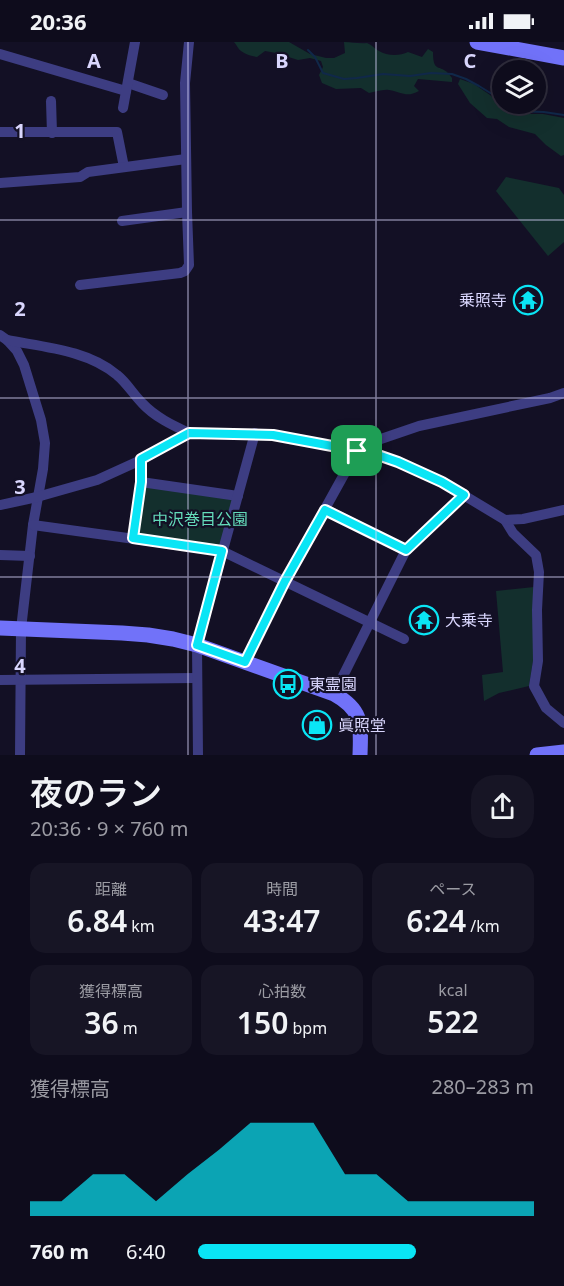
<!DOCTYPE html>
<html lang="ja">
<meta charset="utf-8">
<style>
body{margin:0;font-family:"Noto Sans","Noto Sans JP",sans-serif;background:#171525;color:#f1f3f6;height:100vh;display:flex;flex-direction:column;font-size:22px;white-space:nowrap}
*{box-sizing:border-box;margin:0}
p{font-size:20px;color:#9b9ba3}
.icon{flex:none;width:33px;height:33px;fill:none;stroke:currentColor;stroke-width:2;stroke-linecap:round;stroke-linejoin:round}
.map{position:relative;height:713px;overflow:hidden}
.sheet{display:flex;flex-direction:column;background:#0e0c1c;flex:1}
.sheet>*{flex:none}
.fabs{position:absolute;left:492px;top:18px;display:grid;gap:12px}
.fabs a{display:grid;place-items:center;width:54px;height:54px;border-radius:50%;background:#0e0c1c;box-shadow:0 6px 24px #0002,0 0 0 2px #2e2c3b;font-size:30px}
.pin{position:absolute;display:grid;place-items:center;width:51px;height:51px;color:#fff;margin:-26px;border-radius:12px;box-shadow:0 3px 9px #0006}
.round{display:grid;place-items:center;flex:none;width:63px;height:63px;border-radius:24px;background:#171525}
.overview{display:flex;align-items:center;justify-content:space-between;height:102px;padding:0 30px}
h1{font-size:33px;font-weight:600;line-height:45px}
.figures{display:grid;grid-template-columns:repeat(3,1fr);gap:9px;height:102px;padding:6px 30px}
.figures div{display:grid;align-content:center;border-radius:15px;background:#171525;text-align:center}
.figures b{font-size:30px;font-weight:600}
.figures small{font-size:16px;font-weight:400}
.figures p{font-size:16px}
.chart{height:168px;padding:12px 30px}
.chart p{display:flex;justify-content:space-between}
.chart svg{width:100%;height:108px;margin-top:6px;fill:#0ae5f5;opacity:.7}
ul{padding:0 30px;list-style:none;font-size:20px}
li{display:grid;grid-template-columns:96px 72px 1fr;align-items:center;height:45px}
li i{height:15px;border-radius:8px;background:#0ae5f5}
.status{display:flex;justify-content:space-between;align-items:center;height:42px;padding:0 30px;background:#0e0c1c;direction:ltr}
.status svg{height:16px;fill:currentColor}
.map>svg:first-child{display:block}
.green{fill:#132f2d}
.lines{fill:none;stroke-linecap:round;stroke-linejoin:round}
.stream{stroke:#102849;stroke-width:2}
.street{stroke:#3d3d82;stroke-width:10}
.secondary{stroke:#7172f9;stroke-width:15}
.route-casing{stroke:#fff;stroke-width:12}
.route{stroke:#0ae5f5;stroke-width:8}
.grid{fill:none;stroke:#d9d6fd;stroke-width:1.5;stroke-opacity:0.55}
.labels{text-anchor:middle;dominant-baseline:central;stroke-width:4.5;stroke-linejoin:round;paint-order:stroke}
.poi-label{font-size:16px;fill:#d9d6fd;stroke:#131025;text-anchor:start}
.park-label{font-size:16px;fill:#64dbba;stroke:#131025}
.grid-label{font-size:20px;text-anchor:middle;font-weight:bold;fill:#d9d6fd;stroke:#131025;stroke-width:4.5;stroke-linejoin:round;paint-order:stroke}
</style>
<div class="status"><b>20:36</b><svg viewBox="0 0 49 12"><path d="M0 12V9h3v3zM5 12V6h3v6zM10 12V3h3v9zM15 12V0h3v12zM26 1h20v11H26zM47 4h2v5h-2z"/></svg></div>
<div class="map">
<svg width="564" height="713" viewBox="0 0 564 713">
<rect width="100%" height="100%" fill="#131025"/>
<g class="green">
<path d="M234,0H289L310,12L326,16H334L345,11L344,0C352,0 359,2 367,1C372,3 375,7 379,9C387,14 400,14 408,10L422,15L428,7L433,10C433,34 441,19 452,36V40L418,37L414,44L419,49C406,56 402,50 389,48C383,47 375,50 369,51L361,46L336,47L322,41L319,33L323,25L321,19L310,16L298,18L276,11L265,9L257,15C252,14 246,13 241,9C238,7 237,3 234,0Z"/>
<path d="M460,37L474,42L490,53L506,68L514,72H543L564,76V113L561,114L546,103L535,92L509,85L497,77L487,76L470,61L458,42Z"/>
<path d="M506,135L559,146L564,153V200L548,214L496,149Z"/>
<path d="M141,440L238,454L222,509L133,496Z"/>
<path d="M534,545L533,619L529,644L499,651L484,659L482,633L503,630L496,549Z"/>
</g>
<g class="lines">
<path class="stream" d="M308,8L315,15L323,31L344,37L357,36L383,32L410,34L431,31L452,32L466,37L479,44L492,52L504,64L514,69L544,70L564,73"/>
<g class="street">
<path d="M0,12L126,49"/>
<path d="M128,41L163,53"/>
<path d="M51,59L52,91"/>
<path d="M123,66L135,0"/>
<path d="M0,90H117L124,125"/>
<path d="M0,141L80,135L88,130L186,117"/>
<path d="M122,179L187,170"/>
<path d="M80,243L180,231L185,229L189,223L187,170L185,41L189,0"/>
<path d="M0,293L7,298L17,309L24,323L41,378L45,401L43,427L33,483L21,587L20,713"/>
<path d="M7,298C43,305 88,308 117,333C127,341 133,352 142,361C155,375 172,383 189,391"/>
<path d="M141,440L238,454"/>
<path d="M0,463L37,455L97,438L141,418L189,391L273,393L375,412L398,420L442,440L505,478L513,491L536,513L539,530L537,568L538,619L534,644L546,666L564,681"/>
<path d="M325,467L406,508"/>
<path d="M505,478L523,477L564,468"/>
<path d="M33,483L222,509L404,597"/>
<path d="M133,496L141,440V418"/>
<path d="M0,513L30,514"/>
<path d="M245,620L285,539L357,409L378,398L419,384L550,356L564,351"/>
<path d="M0,638L196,636"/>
<path d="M334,652L406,508L464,453"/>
<path d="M198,713L197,603L255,391"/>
</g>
<g class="secondary">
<path d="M477,0L564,16"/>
<path d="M0,586L122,591L148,593L173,597L197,603L334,652C363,668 361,682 360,713"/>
<path d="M537,713L564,710"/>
</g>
</g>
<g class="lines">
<g class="route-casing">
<path id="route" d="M189,391L273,393L375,412L398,420L442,440L464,453L406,508L325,468L285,539L245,620L197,603L222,509L133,496L141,440V417Z"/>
</g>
<use href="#route" class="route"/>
</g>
<path class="grid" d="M188,0V713M376,0V713M0,178H564M0,356H564M0,535H564"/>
<defs>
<g id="temple-ring" transform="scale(1.5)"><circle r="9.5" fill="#131025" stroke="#0ae5f5" stroke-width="1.5"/><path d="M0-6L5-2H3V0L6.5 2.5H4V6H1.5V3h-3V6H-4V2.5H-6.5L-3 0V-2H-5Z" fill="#0ae5f5"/></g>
<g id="bus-ring" transform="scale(1.5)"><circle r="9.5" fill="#131025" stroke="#0ae5f5" stroke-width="1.5"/><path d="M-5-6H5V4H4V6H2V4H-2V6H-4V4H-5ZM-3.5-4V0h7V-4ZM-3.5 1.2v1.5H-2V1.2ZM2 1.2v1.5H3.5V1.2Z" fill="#0ae5f5"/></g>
<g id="shop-ring" transform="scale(1.5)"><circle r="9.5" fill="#131025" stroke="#0ae5f5" stroke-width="1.5"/><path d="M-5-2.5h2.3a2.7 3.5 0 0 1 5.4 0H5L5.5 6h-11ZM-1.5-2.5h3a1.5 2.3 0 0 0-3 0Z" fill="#0ae5f5"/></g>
</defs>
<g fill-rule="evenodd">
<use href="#temple-ring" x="528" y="258"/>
<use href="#temple-ring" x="424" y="578"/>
<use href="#bus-ring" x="288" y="642"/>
<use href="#shop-ring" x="317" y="683"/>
</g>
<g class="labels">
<g class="poi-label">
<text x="507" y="258" text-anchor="end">乗照寺</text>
<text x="445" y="578">大乗寺</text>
<text x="309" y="642">東霊園</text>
<text x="338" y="683">眞照堂</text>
</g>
<g class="park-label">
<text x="200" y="477">中沢巻目公園</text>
</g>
</g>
<g class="grid-label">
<text x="94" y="26">A</text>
<text x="282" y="26">B</text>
<text x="470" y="26">C</text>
<text x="20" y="96">1</text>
<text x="20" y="274">2</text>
<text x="20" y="452">3</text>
<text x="20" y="631">4</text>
</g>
</svg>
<div class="fabs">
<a><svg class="icon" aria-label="layers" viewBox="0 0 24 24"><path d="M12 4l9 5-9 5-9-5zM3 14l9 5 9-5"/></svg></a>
</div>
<div class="pin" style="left:357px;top:409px;background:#1e9e55"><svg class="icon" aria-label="arrive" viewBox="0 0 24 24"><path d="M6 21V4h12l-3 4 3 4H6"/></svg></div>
</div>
<section class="sheet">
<div class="overview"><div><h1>夜のラン</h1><p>20:36 · 9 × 760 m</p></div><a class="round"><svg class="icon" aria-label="share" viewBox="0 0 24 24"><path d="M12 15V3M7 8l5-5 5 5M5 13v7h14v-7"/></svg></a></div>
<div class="figures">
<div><p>距離</p><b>6.84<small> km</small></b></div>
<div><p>時間</p><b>43:47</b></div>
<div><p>ペース</p><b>6:24<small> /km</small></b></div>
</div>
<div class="figures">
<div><p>獲得標高</p><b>36<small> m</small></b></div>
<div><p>心拍数</p><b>150<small> bpm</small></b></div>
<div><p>kcal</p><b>522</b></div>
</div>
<div class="chart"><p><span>獲得標高</span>280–283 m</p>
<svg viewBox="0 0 160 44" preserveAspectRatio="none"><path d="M0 44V38L10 38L20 27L30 27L40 38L50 27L60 17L70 6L80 6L90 6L100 27L110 27L120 38L130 38L140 38L150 38L160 38V44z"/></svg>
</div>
<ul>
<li><b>760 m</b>6:40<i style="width:65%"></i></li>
</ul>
</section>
